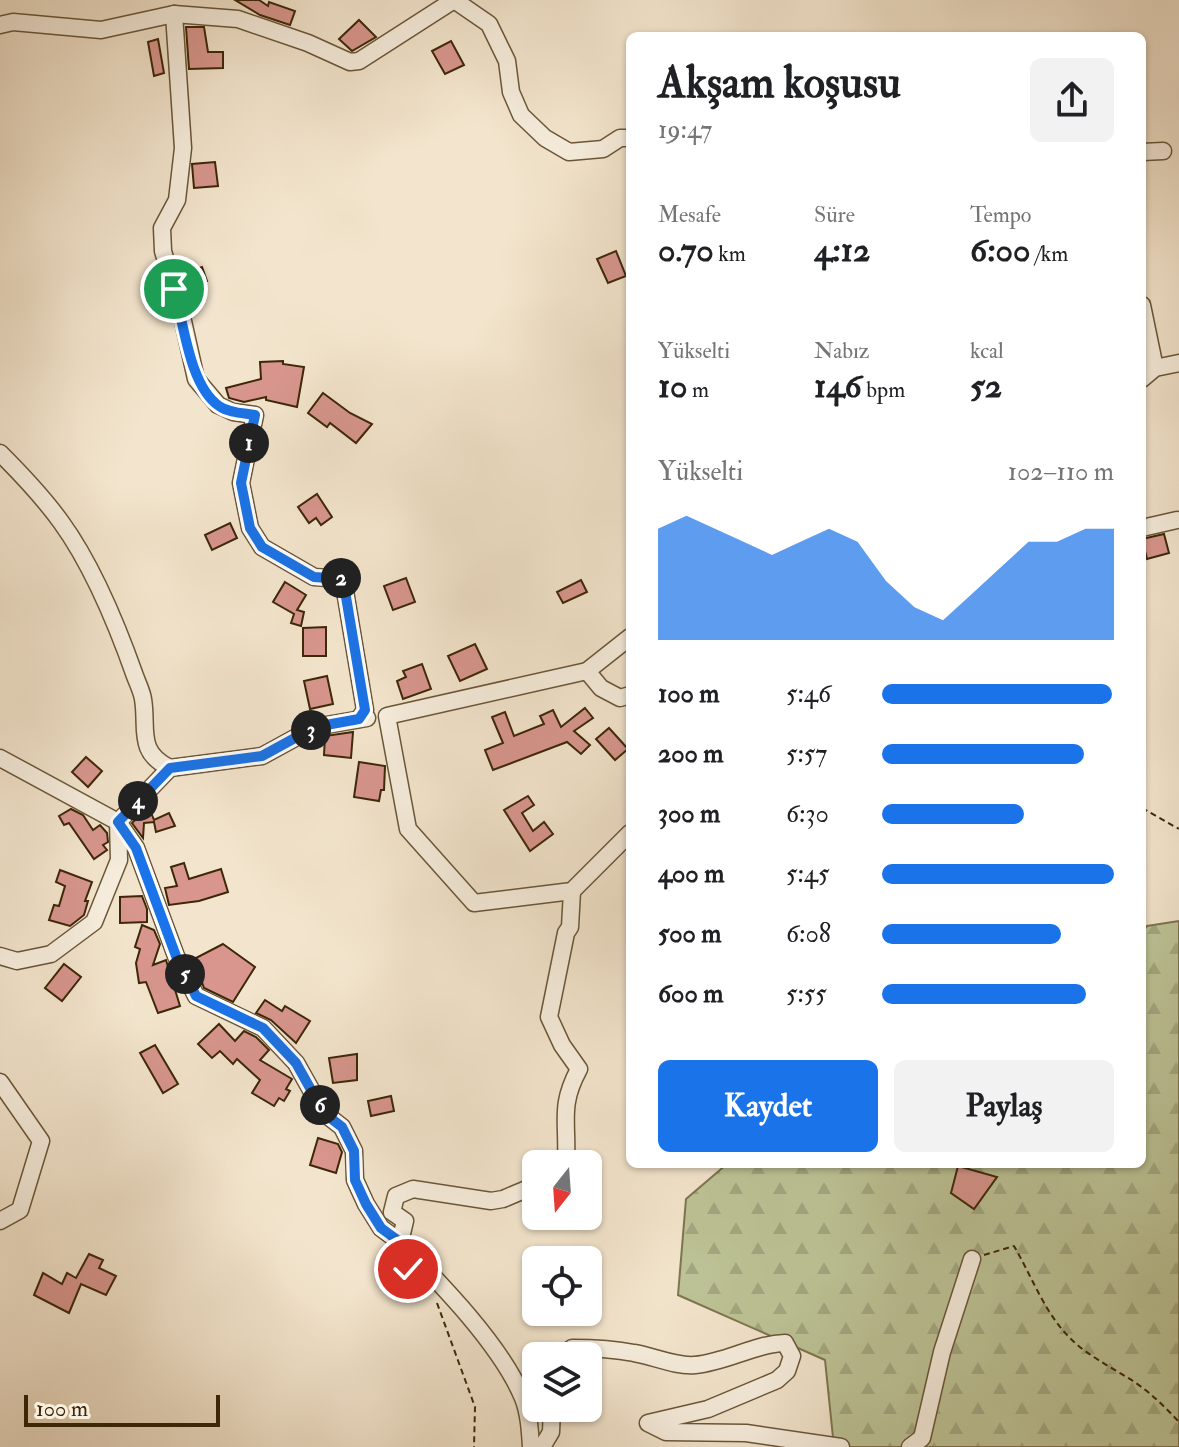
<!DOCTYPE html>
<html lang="tr">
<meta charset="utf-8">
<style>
body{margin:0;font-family:"IM FELL Double Pica",serif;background:#f2f2f2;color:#202124;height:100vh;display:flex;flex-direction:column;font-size:30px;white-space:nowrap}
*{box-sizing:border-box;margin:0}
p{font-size:26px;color:#757577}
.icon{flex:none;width:44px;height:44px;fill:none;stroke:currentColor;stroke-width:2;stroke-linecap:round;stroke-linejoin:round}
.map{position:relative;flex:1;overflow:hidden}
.details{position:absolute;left:626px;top:32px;width:520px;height:1136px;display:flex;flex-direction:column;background:#fff;border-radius:12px;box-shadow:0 2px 6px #0004}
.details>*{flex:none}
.needle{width:52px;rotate:197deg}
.fabs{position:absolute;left:522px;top:1150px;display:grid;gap:16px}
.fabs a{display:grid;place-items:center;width:80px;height:80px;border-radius:12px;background:#fff;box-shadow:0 2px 6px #0004;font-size:40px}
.scale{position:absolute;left:24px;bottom:20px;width:196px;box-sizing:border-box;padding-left:8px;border:4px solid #3d2707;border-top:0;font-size:22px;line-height:28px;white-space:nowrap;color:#3d2707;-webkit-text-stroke:6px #f7eede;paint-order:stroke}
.pin{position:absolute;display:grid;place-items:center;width:68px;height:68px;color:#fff;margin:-34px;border:4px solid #fff;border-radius:50%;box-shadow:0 2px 8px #0007}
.km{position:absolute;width:40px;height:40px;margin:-20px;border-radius:50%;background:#222;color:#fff;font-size:22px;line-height:40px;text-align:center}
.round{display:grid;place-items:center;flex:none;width:84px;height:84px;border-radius:12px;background:#f2f2f2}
.headline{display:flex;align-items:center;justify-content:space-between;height:136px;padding:0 32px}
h1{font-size:44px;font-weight:700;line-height:60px}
.figures{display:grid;grid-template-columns:repeat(3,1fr);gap:12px;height:136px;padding:8px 32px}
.figures div{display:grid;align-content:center}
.figures b{font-size:34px;font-weight:700}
.figures small{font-size:22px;font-weight:400}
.figures p{font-size:22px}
.chart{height:224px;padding:16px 32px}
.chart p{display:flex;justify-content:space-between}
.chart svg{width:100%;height:144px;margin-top:8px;fill:#1a73e8;opacity:.7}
.button{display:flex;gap:16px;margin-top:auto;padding:16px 32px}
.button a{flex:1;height:92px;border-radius:12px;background:#1a73e8;color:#fff;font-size:32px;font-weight:700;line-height:92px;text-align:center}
.button a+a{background:#f2f2f2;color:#202124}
ul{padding:0 32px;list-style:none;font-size:26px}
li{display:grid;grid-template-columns:128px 96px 1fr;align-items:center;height:60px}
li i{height:20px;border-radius:10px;background:#1a73e8}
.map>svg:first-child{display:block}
.forest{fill:url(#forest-firs);stroke:#7d764f;stroke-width:2}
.building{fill:#d8968e;stroke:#3d2707;stroke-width:2}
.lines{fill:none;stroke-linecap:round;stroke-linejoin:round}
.minor-casing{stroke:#6a5638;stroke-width:19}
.path{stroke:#3d2707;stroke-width:2;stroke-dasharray:6 4;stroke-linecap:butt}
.minor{stroke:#f7eede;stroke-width:16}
.route-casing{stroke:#fff;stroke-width:16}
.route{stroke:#1a73e8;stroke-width:10}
</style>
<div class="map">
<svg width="1179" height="1447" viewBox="0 0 1179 1447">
<defs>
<pattern id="forest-firs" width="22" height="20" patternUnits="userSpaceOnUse" patternTransform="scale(2)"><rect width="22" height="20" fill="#bdc497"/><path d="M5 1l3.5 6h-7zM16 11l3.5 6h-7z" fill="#a3a881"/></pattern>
</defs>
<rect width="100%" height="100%" fill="#f3e5cd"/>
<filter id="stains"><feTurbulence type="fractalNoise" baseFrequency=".0025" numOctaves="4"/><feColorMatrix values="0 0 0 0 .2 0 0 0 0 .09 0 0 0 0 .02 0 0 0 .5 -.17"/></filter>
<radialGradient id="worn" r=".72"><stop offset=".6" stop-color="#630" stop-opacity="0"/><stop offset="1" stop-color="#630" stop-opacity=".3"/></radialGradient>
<path class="forest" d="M1179,921V1447H834L825,1360L678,1295L686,1199L727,1164H1142V931L1147,926Z"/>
<g class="building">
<path d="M235,0H259L268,6L269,2L295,11L290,25L260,15Z"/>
<path d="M359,20L376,37L352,51L339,39Z"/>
<path d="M186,27H204L208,52H223V68L189,69Z"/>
<path d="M158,39L164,73L154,76L148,42Z"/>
<path d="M451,41L464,65L445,74L432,51Z"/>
<path d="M215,162L218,186L194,188L192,164Z"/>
<path d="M616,251L626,276L608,283L597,259Z"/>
<path d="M202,267L207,281L185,288L182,277L186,276L185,273Z"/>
<path d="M283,361V364L304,367L297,407L266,400V397L244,402L229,398L226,388L261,379L260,362Z"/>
<path d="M323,393L350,413L372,424L356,443L330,423L327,427L308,413Z"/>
<path d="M317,494L332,517L321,525L316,518L309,523L298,507Z"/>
<path d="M230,523L237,538L212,550L205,535Z"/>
<path d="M1164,534L1169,553L1147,559L1142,539Z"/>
<path d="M406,578L415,602L393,610L384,586Z"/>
<path d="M581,580L587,592L563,603L557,592Z"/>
<path d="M285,582L306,595L297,610L304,612L301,626L291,623L294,614L273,602Z"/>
<path d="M326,627V656H303V628Z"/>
<path d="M475,644L487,669L460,681L448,656Z"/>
<path d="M422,664L431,689L403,699L397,681L406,677L403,671Z"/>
<path d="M327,676L333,704L310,709L304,681Z"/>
<path d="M585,708L593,718L574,731L590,745L581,754L567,742L493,770L485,750L503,743L492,717L505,712L514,736L544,724L540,716L553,710L561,727Z"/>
<path d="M609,728L628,749L615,760L596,739Z"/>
<path d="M353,732L351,758L324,755L325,736Z"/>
<path d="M86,757L102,771L88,787L72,772Z"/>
<path d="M359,762L385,766L384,790H381L379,801L354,797Z"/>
<path d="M528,796L534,805L522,813L533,831L544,822L553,834L530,851L504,810Z"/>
<path d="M71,809L83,815L93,830L100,825L107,833L108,842L103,845L107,850L94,859L69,823L64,825L59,816Z"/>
<path d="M150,810L154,820L169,813L175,826L156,832L154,822L144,823L143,838L132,823L142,813Z"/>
<path d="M184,863L189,879L221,869L228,892L199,901L169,905L165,888L177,886L171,867Z"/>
<path d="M60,870L92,882L85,901H88L84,915L70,926L49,920L54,905L59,906L65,886L56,882Z"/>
<path d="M142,896L147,909V922L120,923V897Z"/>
<path d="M142,925L154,930L160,944L153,965L166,960L180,1006L158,1013L146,982L139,983L136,963L140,949L135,947Z"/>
<path d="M223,944L255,967L233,1002L204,988L194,959Z"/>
<path d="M64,964L81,977L62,1001L45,988Z"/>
<path d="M265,1000L282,1011L285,1006L310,1021L296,1043L271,1020L256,1013Z"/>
<path d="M219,1024L235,1041L244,1031L256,1037L269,1050L260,1060L292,1079L286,1089L290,1091L284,1101L279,1098L274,1106L252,1093L260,1080L237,1059L233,1064L220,1051L212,1058L198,1044Z"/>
<path d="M155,1045L178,1084L163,1093L140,1053Z"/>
<path d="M357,1054V1080L333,1083L329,1058Z"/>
<path d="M391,1096L394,1111L371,1116L368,1101Z"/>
<path d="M318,1138L338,1144L342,1152L336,1173L310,1165Z"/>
<path d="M958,1166L997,1177L974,1209L951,1193Z"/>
<path d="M89,1254L103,1260L99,1268L116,1276L106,1295L81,1284L69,1313L34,1295L43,1273L62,1284L67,1273L76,1278Z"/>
</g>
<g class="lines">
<g class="minor-casing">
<g id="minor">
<path d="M454,0L489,24L507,61L511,92L521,115L545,138L569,152L603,149L620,138H630"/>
<path d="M174,14L183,148L177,200L162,228L163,251L183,321L196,379L218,405L233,412L255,415L241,483L250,528L262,547L314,577L343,579L365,710L359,719"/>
<path d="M0,25L13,22L101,30L174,14L238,19L308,43L350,62L359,61L454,0"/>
<path d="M1142,152L1163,151"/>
<path d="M1142,305L1155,368"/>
<path d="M1142,379L1155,368L1179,363"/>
<path d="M0,453C22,475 43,497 61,522C93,566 117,625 135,676C138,684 142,692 143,699C148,728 136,752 170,768L262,756L315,727L367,718"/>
<path d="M1142,528L1177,520"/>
<path d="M630,637L587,671L387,716L408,829L474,903L572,891L630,833"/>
<path d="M587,671L601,688L620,698L630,695"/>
<path d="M0,758L118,822L136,848L176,956L196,996L263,1028L296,1063L324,1113L342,1127L354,1151L355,1180L366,1204L381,1228L400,1242"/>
<path d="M0,956L17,961L51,954L94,922L119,860L118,822L170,768"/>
<path d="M0,1082L41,1141L20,1210L0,1221"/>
<path d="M562,1164L566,1160C568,1121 559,1106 579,1069L562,1045L549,1017L566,933L570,927L572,891"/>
<path d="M564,1356L572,1348C593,1348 614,1349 634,1353C653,1356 676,1367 695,1365C727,1362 754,1344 785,1343L792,1356L787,1371L777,1380L708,1409L648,1423L666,1432L746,1433L841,1447"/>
<path d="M531,1447C530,1431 529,1413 523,1398C501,1345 440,1283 400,1242L405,1221L392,1212L396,1196L413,1189L491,1201L503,1199L536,1185"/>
<path d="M542,1447L551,1432L552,1408"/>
<path d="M910,1447L922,1438L942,1352L972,1259"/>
</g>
</g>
<g class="path">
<path d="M1142,808L1179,829"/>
<path d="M984,1255L1014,1246C1031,1275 1044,1311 1068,1336C1086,1355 1111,1367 1133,1381C1151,1393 1165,1407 1179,1422"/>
<path d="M437,1303L475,1407L474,1447"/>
</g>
<use href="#minor" class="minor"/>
</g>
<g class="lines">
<g class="route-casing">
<path id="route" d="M174,289C184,323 189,385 219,406C229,413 243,413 255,415L241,483L250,528L262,547L314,577L343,579L365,710L359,719L315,727L262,756L170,768L118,822L136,848L176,956L196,996L263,1028L296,1063L324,1113L342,1127L354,1151L355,1180L366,1204L381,1228L400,1242L396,1253L408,1269"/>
</g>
<use href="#route" class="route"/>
</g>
<rect width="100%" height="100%" filter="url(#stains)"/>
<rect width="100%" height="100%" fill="url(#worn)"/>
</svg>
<div class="fabs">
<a><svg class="needle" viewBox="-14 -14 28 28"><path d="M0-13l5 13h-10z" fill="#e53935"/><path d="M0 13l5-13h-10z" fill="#757577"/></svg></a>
<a><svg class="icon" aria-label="locate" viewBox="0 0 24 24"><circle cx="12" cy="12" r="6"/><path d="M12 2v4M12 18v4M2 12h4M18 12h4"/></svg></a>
<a><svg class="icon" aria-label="layers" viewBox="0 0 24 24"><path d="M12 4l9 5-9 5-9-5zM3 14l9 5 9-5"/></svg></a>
</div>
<div class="scale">100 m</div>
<div class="pin" style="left:174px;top:289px;background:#1e9e55"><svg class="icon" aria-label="arrive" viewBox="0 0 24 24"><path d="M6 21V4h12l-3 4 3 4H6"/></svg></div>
<div class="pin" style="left:408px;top:1269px;background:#d93025"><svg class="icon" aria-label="check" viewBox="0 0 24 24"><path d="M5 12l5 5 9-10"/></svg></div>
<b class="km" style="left:249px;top:443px">1</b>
<b class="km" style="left:341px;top:578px">2</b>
<b class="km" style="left:311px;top:730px">3</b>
<b class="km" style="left:138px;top:801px">4</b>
<b class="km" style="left:185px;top:974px">5</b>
<b class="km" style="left:320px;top:1105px">6</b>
<section class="details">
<div class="headline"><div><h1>Akşam koşusu</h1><p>19:47</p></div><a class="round"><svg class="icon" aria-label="share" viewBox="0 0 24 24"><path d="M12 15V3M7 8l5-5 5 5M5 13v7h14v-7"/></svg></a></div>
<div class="figures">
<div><p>Mesafe</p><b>0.70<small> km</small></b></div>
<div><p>Süre</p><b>4:12</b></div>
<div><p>Tempo</p><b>6:00<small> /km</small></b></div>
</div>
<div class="figures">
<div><p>Yükselti</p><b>10<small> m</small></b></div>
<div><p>Nabız</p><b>146<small> bpm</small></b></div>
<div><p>kcal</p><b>52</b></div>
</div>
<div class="chart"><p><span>Yükselti</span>102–110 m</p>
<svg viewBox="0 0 160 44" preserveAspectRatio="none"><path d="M0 44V10L10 6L20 10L30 14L40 18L50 14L60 10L70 14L80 26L90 34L100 38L110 30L120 22L130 14L140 14L150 10L160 10V44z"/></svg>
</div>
<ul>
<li><b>100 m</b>5:46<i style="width:99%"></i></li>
<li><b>200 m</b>5:57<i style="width:87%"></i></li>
<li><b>300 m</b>6:30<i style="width:61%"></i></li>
<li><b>400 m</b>5:45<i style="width:100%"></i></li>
<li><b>500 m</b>6:08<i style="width:77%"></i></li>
<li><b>600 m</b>5:55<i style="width:88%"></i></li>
</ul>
<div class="button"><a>Kaydet</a><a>Paylaş</a></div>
</section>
</div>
